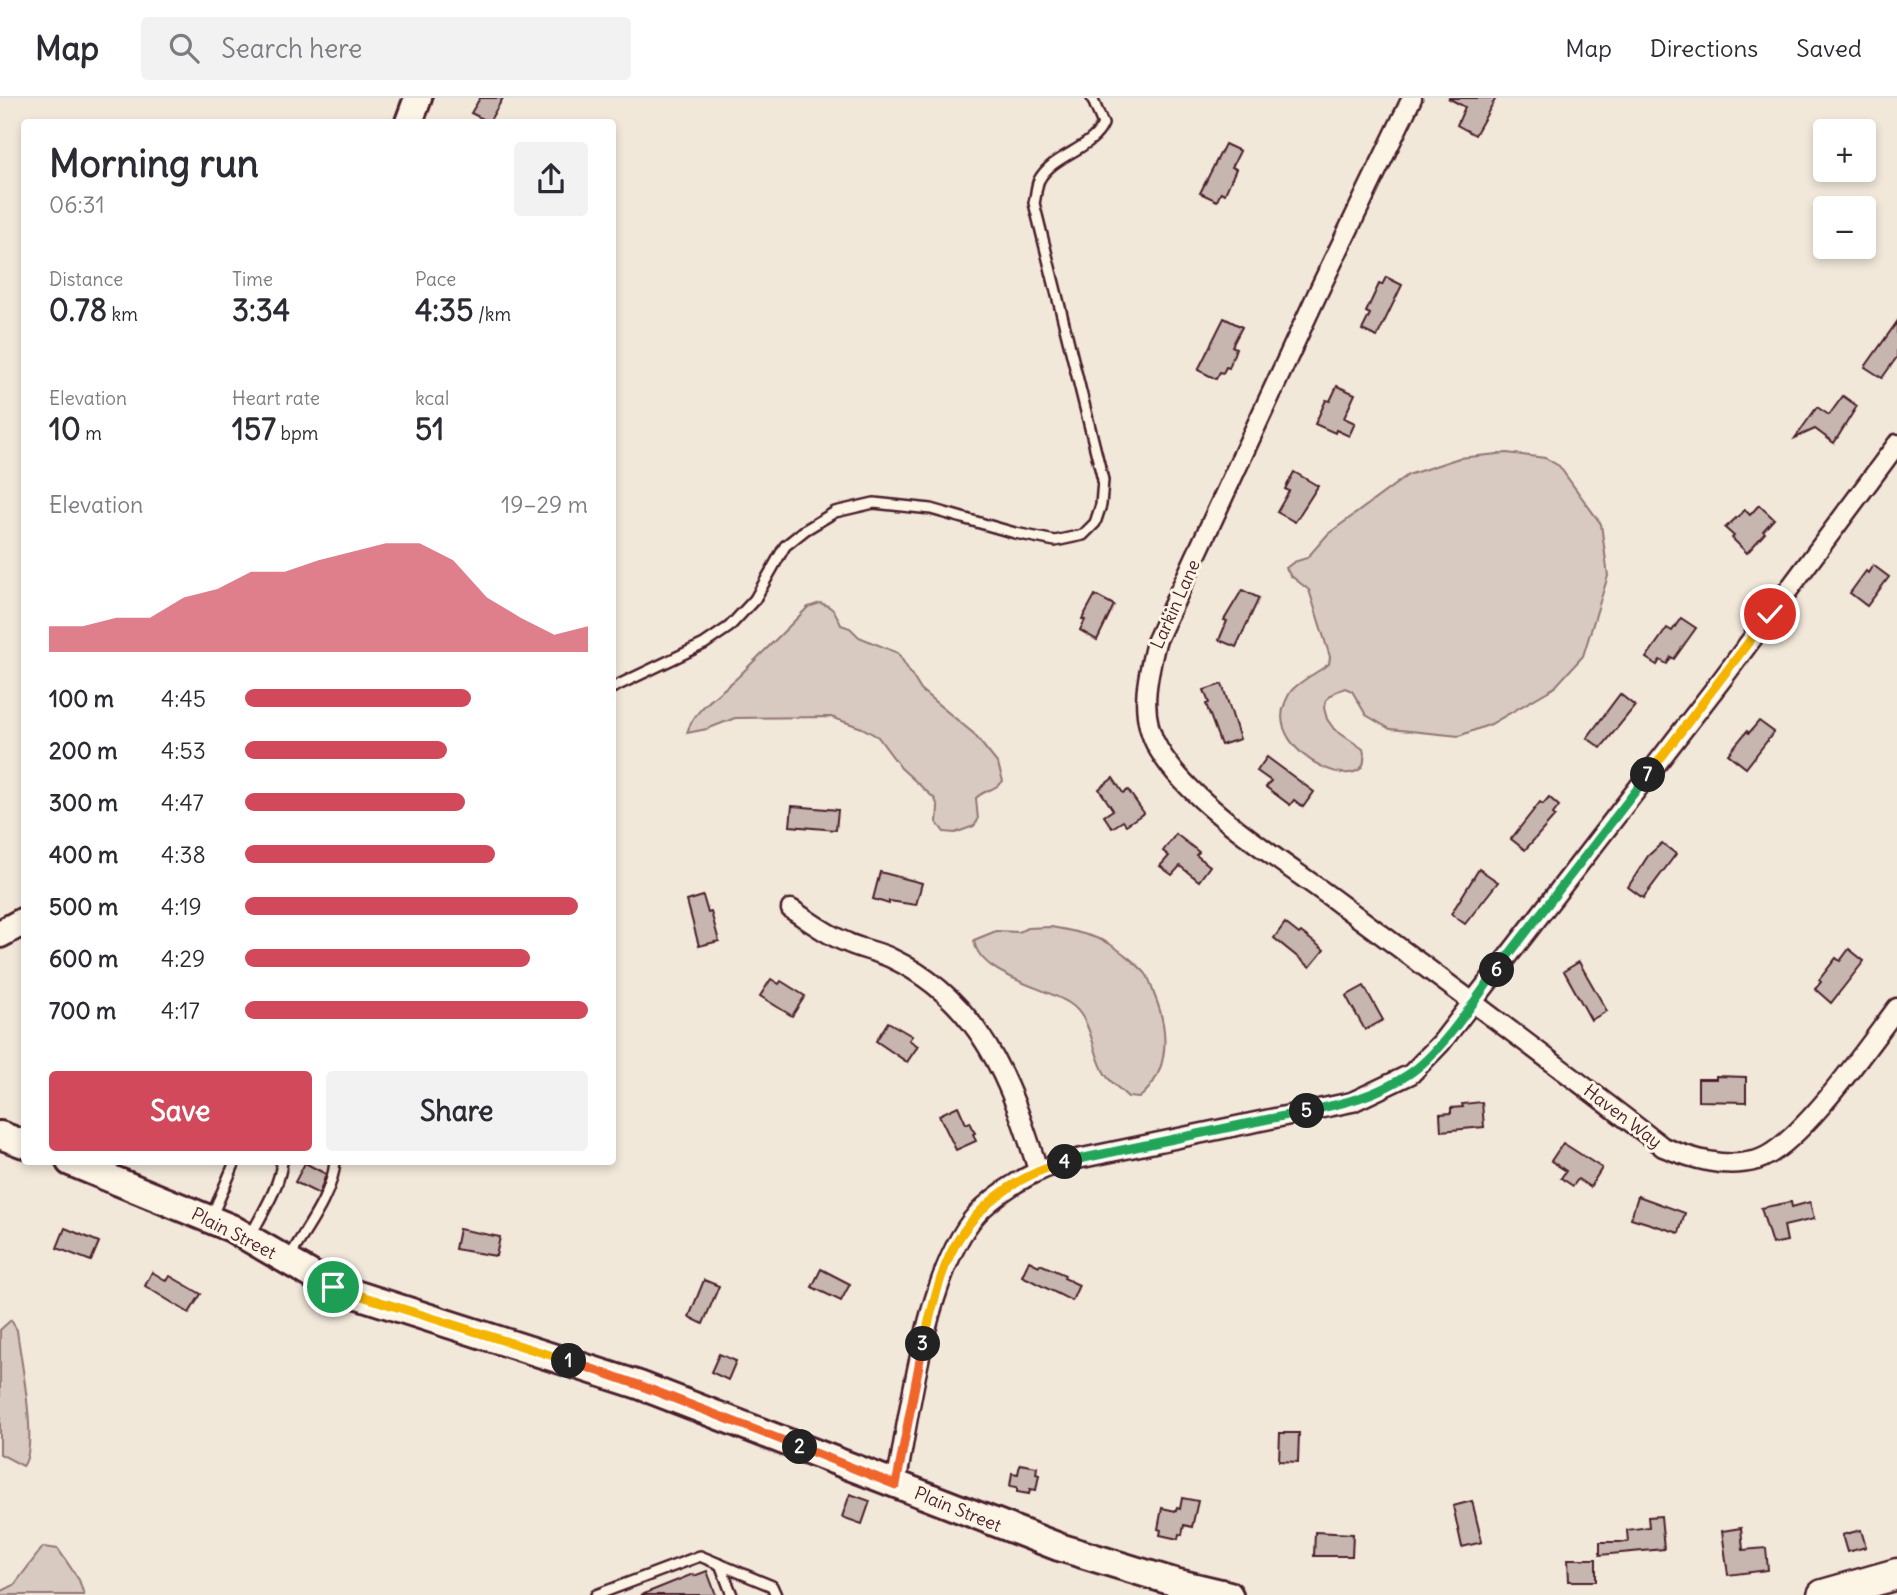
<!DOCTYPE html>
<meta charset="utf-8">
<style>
body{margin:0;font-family:Delius,sans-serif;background:#f2f2f3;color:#2b2b33;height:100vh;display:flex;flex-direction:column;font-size:26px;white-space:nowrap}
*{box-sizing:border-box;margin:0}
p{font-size:23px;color:#7c7c81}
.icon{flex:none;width:38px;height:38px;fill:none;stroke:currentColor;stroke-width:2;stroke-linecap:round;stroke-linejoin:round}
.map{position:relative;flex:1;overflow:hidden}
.drawer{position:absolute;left:21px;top:21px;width:595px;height:1046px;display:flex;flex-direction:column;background:#fff;border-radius:7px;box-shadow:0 4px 10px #0003}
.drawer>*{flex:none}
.buttons{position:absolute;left:1813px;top:21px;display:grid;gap:14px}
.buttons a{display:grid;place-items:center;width:63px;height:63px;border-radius:7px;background:#fff;box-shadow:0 4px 10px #0003;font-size:35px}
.pin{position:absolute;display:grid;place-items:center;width:60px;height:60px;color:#fff;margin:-30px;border:4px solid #fff;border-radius:50%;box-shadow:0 2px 7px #0007}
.km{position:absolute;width:35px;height:35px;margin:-18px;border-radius:50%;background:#222;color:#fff;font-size:19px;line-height:35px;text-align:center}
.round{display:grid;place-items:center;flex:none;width:74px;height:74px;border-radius:7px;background:#f2f2f3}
.overview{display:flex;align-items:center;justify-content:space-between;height:119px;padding:0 28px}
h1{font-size:38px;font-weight:700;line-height:52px}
.stats{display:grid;grid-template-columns:repeat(3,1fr);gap:10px;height:119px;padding:7px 28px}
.stats div{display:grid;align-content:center}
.stats b{font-size:30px;font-weight:700}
.stats small{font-size:19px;font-weight:400}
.stats p{font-size:19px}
.chart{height:196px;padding:14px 28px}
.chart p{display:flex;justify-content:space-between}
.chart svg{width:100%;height:126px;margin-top:7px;fill:#d1495b;opacity:.7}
.button{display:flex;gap:14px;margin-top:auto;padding:14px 28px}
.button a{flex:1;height:80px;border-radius:7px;background:#d1495b;color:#fff;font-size:28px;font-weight:700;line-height:80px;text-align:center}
.button a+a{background:#f2f2f3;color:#2b2b33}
ul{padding:0 28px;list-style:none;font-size:23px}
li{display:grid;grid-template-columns:112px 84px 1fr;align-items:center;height:52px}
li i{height:18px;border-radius:9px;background:#d1495b}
header{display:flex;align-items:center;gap:42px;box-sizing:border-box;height:98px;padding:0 35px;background:#fff;border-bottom:2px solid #e1e1e2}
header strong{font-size:33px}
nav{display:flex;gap:38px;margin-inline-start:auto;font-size:24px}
.search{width:490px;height:63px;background:#f2f2f3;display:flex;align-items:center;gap:18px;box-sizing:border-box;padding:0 24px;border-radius:7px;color:#7c7c81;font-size:26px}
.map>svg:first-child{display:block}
.green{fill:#d8cac0;stroke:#917476;stroke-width:2}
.building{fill:#c7b6af;stroke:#4a1f2b;stroke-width:2}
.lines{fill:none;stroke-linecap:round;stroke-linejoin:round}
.lane-casing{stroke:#4a1f2b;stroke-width:14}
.street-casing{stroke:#4a1f2b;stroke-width:23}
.secondary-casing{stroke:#4a1f2b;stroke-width:32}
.primary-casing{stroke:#4a1f2b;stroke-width:35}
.lane{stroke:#fcf5e5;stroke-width:9}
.street{stroke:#fcf5e5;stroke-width:18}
.secondary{stroke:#fcf5e5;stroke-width:26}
.primary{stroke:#fcf5e5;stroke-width:30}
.split-1-casing{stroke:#fff;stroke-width:14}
.split-2-casing{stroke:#fff;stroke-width:14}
.split-3-casing{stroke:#fff;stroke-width:14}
.split-4-casing{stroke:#fff;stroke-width:14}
.split-5-casing{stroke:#fff;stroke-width:14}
.split-6-casing{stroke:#fff;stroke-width:14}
.split-7-casing{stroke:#fff;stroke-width:14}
.split-8-casing{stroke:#fff;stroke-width:14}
.split-1{stroke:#f5b400;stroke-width:9}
.split-2{stroke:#f0652b;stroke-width:9}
.split-3{stroke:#f0652b;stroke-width:9}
.split-4{stroke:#f5b400;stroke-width:9}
.split-5{stroke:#22a559;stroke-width:9}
.split-6{stroke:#22a559;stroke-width:9}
.split-7{stroke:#22a559;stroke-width:9}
.split-8{stroke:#f5b400;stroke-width:9}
.labels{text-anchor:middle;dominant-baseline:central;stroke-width:6;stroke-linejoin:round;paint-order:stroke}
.street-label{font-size:18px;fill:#4a1f2b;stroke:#fcf5e5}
</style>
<header>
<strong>Map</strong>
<div class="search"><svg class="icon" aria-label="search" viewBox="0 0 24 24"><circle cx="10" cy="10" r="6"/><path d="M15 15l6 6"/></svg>Search here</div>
<nav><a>Map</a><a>Directions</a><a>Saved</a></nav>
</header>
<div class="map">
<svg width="1897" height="1497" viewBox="0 0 1897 1497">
<rect width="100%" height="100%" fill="#f1e8da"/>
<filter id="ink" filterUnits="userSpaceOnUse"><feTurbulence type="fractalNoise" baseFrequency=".0143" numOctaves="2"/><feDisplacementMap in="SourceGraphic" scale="14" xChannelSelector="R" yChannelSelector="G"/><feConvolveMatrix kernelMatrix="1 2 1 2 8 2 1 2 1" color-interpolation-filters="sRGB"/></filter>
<g filter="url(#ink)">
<g class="green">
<path d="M1507,355L1545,360L1559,368L1601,426L1608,478L1583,558L1555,589L1491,626L1459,638L1390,631L1366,617L1352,593L1345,590L1335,594L1326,602L1324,610L1327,621L1334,631L1363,651C1377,706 1263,657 1285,605C1287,601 1289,594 1293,591C1303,581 1318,574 1329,566L1330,559L1309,492L1290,477L1286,470L1294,464L1307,460L1328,436L1408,377L1459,360Z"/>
<path d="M820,505C834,509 836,515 841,527L850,530L859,539L898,555L921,592L973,635L998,666L1003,683C995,693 985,691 976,700L978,722L974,728L955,735L944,734L937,725L938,709L935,701L901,670L878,639L862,630L831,619L735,620L707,631L687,635C694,610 720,596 738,579C761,556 785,533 808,509Z"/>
<path d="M1051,829C1071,833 1090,836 1108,845C1117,850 1140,868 1146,876C1150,881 1152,890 1154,896C1169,931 1171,974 1139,1000L1128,999C1121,992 1110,984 1105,976C1092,954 1092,919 1069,905C1042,888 978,877 974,842L996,833L1019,834L1027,830Z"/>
<path d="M11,1222L17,1232C20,1258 39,1350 23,1368L0,1356V1232Z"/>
<path d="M43,1449L58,1451L79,1482L84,1497H0V1494L14,1487Z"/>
</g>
<g class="building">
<path d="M480,0H503L489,24L471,15Z"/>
<path d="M1448,0H1496L1475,37L1457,27L1465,9Z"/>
<path d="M1225,46L1240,53L1232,69L1236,71L1225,96L1221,94L1217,103L1200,95Z"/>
<path d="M1386,179L1402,187L1377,239L1362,232L1370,216L1366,214L1379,186L1382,187Z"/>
<path d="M1224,220L1242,229L1232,248L1236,250L1229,270L1226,269L1223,275L1220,274L1216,281L1198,272Z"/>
<path d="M1897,224V259L1882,280L1865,269Z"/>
<path d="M1337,288L1355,296L1344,320L1355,325L1349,338L1336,332L1335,335L1315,326L1326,302L1330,303Z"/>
<path d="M1843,298L1857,308L1834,345L1815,331L1795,340L1817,309L1829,317Z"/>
<path d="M1294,374L1318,388L1295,424L1277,414L1289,393L1285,391Z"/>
<path d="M1759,407L1774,421L1763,433L1765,435L1747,455L1732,440L1734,438L1725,430L1745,412L1750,417Z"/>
<path d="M1873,467L1889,479L1867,508L1850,495L1866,473L1868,475Z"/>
<path d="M1242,492L1259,500L1236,549L1219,542L1227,523L1224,522Z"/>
<path d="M1095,497L1114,507L1097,542L1080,532L1085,522L1082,521Z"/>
<path d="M1681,520L1696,530L1674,561L1671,559L1667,566L1660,562L1657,567L1646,560L1667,530L1672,533Z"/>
<path d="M1222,586L1240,641L1221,647L1206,606L1209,605L1204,592Z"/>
<path d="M1620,596L1635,608L1601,650L1587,640Z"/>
<path d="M1759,623L1774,634L1746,670L1728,656L1747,633L1749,635Z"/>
<path d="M1267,659L1314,694L1303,709L1294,702L1290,707L1266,689L1271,683L1257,673Z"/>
<path d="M1113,680L1123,695L1128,692L1144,715L1126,727L1123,723L1112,730L1104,718L1113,712L1099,691Z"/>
<path d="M1549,699L1559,708L1553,716L1555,718L1525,752L1511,741L1540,704L1543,706Z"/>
<path d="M792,708L838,712L836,732L790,728Z"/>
<path d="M1176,736L1199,754L1196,757L1210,768L1199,783L1180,768L1172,777L1160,768L1169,758L1163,753Z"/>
<path d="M1662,745L1676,756L1643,800L1628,789L1648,758Z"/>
<path d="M1479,771L1498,784L1465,826L1451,816Z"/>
<path d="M880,774L922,785L916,807L889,803V806L873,801Z"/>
<path d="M703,798L708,815L711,814L719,843L699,848L687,803Z"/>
<path d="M1285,825L1299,836L1301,834L1324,852L1310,869L1274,840Z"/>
<path d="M1849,851L1864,863L1831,905L1815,891L1821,884L1819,882L1836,860L1840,863Z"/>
<path d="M1579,864L1607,913L1591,922L1564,873Z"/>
<path d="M771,881L779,886L781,883L805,898L792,918L760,898Z"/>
<path d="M1364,888L1383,922L1365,932L1346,898Z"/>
<path d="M888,924L912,938L909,942L918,948L907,964L876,943Z"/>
<path d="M1716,978L1746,979V1004L1698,1003V981H1716Z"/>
<path d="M1482,1004L1484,1029L1441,1033L1440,1016L1451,1015V1010L1463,1009L1462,1006Z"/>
<path d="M958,1008L966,1026L970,1024L975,1035L973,1036L976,1043L956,1052L939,1017Z"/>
<path d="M1563,1045L1602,1070L1590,1089L1578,1081L1573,1088L1561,1080L1566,1073L1551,1063Z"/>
<path d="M305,1065L326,1076L319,1096L295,1084Z"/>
<path d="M1638,1098L1685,1115L1679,1135L1631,1120Z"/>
<path d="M1791,1104L1792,1109L1810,1104L1814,1121L1784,1128L1787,1143L1772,1146L1761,1110Z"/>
<path d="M65,1130L99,1144L91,1163L57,1150Z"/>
<path d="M459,1131L500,1139L496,1158L455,1151Z"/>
<path d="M1029,1163L1039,1168L1040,1166L1065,1177L1064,1180L1079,1187L1072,1203L1022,1178Z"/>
<path d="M821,1171L850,1186L841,1203L812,1189Z"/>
<path d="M152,1174L167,1183L170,1178L201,1196L189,1215L145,1188Z"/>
<path d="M704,1182L719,1188L703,1226L689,1219Z"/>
<path d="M719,1256L736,1263L728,1282L711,1274Z"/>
<path d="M1280,1335H1299L1298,1364L1279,1363Z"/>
<path d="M1020,1366L1037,1369L1036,1376L1039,1377L1036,1392L1030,1391L1029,1396L1017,1394V1389L1010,1388L1012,1375L1018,1376Z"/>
<path d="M850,1396L870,1403L862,1426L842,1419Z"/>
<path d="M1182,1400L1198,1403L1192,1429L1184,1427L1182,1437L1179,1436L1178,1441L1160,1437L1161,1432L1158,1431L1162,1410L1176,1413L1177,1410L1180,1411Z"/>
<path d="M1472,1403L1482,1444L1462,1449L1453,1408Z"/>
<path d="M1661,1418L1664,1451L1600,1457V1444H1628L1627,1432L1649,1429L1648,1419Z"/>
<path d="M1741,1430L1743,1452L1766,1450L1768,1472L1728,1477L1722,1433Z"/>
<path d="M1861,1432L1866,1449L1847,1454L1842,1437Z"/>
<path d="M1315,1434L1353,1436L1352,1458H1314Z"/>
<path d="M1568,1461H1596V1483H1569Z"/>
<path d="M707,1473L716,1497H641L693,1476L694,1478Z"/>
</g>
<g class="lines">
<g class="lane-casing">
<g id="lane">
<path d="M612,590L704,546L729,529L755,501L785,448L805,432L835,414L874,405L931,411L1015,435L1055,443L1083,437L1095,425L1101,407L1103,382L1034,105C1036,98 1036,88 1039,82C1053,56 1092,52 1103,26L1092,0"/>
<path d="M211,1120L235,1064"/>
<path d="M250,1139C262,1115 279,1091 282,1064"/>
<path d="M289,1160C306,1131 332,1098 335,1064"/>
<path d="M720,1466L732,1497"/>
<path d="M596,1497L700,1458L772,1488L776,1497"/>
</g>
</g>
<g class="street-casing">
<g id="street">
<path d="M1412,0L1321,188L1156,544C1147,580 1138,618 1159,652C1192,708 1287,766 1340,806C1449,886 1557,967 1663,1049C1693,1061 1725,1071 1757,1062C1798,1050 1869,947 1897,910"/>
<path d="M791,811C808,822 827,837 846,844C860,851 877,853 891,860C981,903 1010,983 1038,1072"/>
<path d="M896,1387C910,1313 928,1159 984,1109C1006,1089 1034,1073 1063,1064L1352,1004L1411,976L1441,945L1723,580L1897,346"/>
</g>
</g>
<g class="secondary-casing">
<g id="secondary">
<path d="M409,24L418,0"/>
<path d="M0,836L24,823"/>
<path d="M0,1037L24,1046"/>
<path d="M70,1064L231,1130L333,1189L639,1287L1059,1449L1174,1484L1229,1497"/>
</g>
</g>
<g class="primary-casing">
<path id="primary" d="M1823,1497L1897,1476"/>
</g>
<use href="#lane" class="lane"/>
<use href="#street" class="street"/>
<use href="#secondary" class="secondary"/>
<use href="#primary" class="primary"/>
</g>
</g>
<g class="lines" filter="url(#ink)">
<g class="split-1-casing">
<path id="split-1" d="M333,1189L569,1263"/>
</g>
<g class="split-2-casing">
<path id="split-2" d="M569,1263L639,1287L800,1349"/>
</g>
<g class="split-3-casing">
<path id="split-3" d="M800,1349L896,1387L923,1246"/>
</g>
<g class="split-4-casing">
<path id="split-4" d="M923,1246C931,1217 937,1185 950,1157C971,1111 1017,1077 1065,1064"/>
</g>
<g class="split-5-casing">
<path id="split-5" d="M1065,1064L1307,1013"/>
</g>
<g class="split-6-casing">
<path id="split-6" d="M1307,1013C1343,1006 1378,997 1409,976C1441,955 1474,903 1497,872"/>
</g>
<g class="split-7-casing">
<path id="split-7" d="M1497,872L1648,677"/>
</g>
<g class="split-8-casing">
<path id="split-8" d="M1648,677L1770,516"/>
</g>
<use href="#split-1" class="split-1"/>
<use href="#split-2" class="split-2"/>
<use href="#split-3" class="split-3"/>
<use href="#split-4" class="split-4"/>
<use href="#split-5" class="split-5"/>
<use href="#split-6" class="split-6"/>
<use href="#split-7" class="split-7"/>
<use href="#split-8" class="split-8"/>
</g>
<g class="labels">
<g class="street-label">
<text transform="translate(1175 506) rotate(-66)">Larkin Lane</text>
<text transform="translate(1623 1018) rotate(37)">Haven Way</text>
<text transform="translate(234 1135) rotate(27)">Plain Street</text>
<text transform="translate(958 1411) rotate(22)">Plain Street</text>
</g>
</g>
</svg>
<div class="buttons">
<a>+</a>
<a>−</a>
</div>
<div class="pin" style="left:333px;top:1189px;background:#1e9e55"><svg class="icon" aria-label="arrive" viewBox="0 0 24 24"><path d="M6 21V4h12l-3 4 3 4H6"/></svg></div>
<div class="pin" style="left:1770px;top:516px;background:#d93025"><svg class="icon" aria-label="check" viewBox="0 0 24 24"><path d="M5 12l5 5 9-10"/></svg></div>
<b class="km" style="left:569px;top:1263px">1</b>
<b class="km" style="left:800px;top:1349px">2</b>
<b class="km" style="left:923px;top:1246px">3</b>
<b class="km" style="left:1065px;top:1064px">4</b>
<b class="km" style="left:1307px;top:1013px">5</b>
<b class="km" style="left:1497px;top:872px">6</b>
<b class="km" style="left:1648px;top:677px">7</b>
<section class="drawer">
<div class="overview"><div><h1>Morning run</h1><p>06:31</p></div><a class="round"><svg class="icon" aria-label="share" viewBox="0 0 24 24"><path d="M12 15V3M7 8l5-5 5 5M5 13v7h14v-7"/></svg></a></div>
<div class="stats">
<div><p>Distance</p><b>0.78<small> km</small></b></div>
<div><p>Time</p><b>3:34</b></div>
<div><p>Pace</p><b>4:35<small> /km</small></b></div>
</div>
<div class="stats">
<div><p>Elevation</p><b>10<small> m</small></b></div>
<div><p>Heart rate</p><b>157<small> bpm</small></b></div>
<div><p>kcal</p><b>51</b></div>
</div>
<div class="chart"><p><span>Elevation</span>19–29 m</p>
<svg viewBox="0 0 160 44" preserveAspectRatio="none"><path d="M0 44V35L10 35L20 32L30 32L40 25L50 22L60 16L70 16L80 12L90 9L100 6L110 6L120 12L130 25L140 32L150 38L160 35V44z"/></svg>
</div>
<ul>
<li><b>100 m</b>4:45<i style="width:66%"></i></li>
<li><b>200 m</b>4:53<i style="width:59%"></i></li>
<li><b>300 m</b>4:47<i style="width:64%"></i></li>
<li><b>400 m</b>4:38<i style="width:73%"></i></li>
<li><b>500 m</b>4:19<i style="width:97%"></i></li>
<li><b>600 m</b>4:29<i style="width:83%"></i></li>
<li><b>700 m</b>4:17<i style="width:100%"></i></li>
</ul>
<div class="button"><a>Save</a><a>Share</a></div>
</section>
</div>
